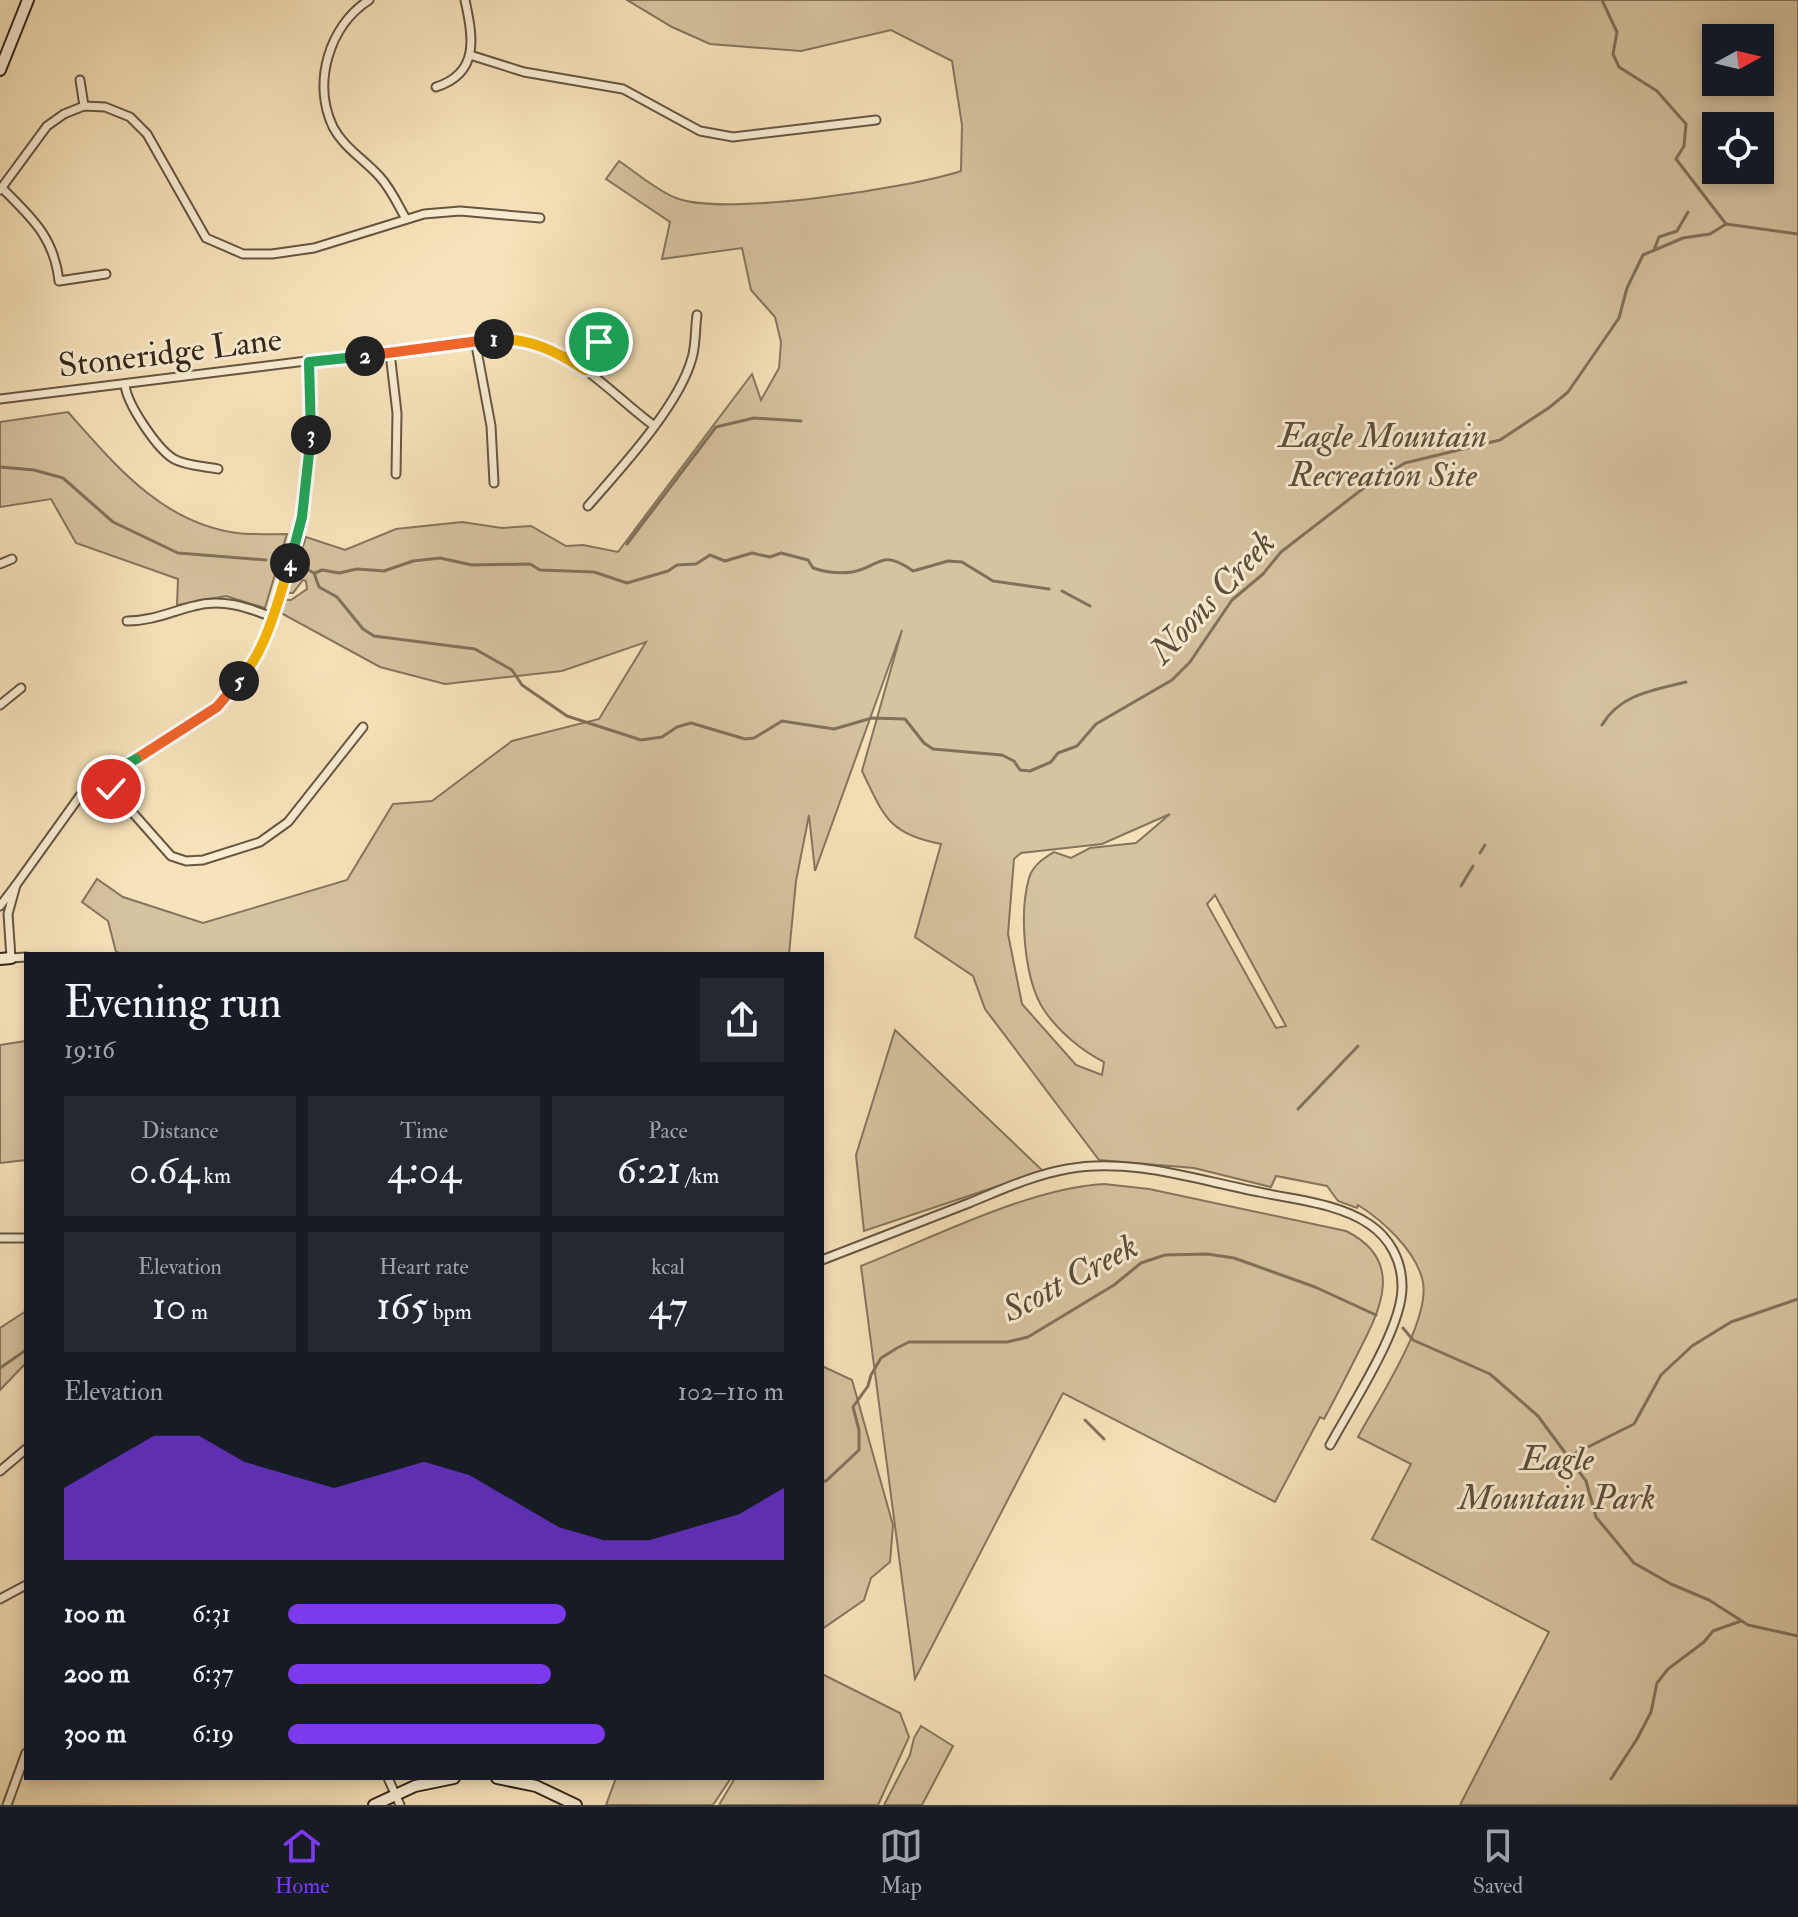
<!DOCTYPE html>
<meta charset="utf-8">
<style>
body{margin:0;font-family:"IM FELL Double Pica",serif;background:#242831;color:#f1f3f6;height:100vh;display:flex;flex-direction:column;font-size:30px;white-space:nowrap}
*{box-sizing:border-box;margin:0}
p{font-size:26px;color:#9ea1a6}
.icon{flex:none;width:44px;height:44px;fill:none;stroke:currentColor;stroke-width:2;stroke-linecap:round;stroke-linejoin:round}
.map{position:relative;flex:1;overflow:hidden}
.side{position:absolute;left:24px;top:952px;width:800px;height:828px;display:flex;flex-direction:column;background:#171b24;border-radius:0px;box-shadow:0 4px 12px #0003}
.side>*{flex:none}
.needle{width:52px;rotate:82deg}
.buttons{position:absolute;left:1702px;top:24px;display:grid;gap:16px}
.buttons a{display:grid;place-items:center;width:72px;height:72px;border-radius:0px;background:#171b24;box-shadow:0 4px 12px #0003;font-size:40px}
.pin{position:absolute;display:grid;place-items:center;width:68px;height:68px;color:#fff;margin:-34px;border:4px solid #fff;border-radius:50%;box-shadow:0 2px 8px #0007}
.km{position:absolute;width:40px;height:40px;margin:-20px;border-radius:50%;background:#222;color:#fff;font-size:22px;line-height:40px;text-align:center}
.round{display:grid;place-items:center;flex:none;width:84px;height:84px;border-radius:0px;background:#242831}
.overview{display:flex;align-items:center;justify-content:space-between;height:136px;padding:0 40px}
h1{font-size:44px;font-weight:600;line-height:60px}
.figures{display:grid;grid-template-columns:repeat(3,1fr);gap:12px;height:136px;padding:8px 40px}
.figures div{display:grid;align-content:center;border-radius:0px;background:#242831;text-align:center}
.figures b{font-size:40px;font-weight:600}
.figures small{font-size:22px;font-weight:400}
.figures p{font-size:22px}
.chart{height:224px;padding:16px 40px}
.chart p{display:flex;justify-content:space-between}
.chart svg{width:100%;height:144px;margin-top:8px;fill:#7c3aed;opacity:.7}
ul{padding:0 40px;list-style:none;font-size:26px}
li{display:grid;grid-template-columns:128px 96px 1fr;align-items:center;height:60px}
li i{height:20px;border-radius:10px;background:#7c3aed}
.dock{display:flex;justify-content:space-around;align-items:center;height:112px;border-top:2px solid #363941;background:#171b24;font-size:22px;color:#9ea1a6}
.dock a{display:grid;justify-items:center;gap:4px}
.dock .selected{color:#7c3aed}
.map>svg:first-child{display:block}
.green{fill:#d6c3a0;stroke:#86755d;stroke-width:2;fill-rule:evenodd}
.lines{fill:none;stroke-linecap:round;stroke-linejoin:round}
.stream{stroke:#82715a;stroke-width:3}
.street-casing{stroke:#665642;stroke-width:11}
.secondary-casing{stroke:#35271a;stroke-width:14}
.street{stroke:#faedd3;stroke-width:7}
.secondary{stroke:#faedd3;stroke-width:10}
.split-1-casing{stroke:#fff;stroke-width:16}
.split-2-casing{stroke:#fff;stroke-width:16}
.split-3-casing{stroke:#fff;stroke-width:16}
.split-4-casing{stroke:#fff;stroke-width:16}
.split-5-casing{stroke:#fff;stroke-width:16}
.split-6-casing{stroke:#fff;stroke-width:16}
.split-7-casing{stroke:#fff;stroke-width:16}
.split-1{stroke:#f5b400;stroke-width:10}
.split-2{stroke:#f0652b;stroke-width:10}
.split-3{stroke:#22a559;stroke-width:10}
.split-4{stroke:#22a559;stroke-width:10}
.split-5{stroke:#f5b400;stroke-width:10}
.split-6{stroke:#f0652b;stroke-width:10}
.split-7{stroke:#22a559;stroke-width:10}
.labels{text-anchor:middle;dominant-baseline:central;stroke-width:6;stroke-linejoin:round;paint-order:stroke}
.street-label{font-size:34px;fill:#35271a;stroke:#faedd3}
.park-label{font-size:34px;font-style:italic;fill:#5d4e3c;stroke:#faedd3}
.water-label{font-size:36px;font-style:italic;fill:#5b4c3a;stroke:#faedd3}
</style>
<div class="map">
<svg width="1798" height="1805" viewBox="0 0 1798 1805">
<rect width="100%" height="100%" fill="#f7e3bb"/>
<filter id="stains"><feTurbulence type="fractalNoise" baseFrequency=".0025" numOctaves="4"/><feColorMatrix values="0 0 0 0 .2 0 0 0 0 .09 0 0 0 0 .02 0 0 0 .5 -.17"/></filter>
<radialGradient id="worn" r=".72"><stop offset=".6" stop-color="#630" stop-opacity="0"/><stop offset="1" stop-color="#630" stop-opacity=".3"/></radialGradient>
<g class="green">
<path d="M627,0H1798V1805H1460L1549,1632L1372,1539L1411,1464L1358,1437C1377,1401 1434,1317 1422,1278C1414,1249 1382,1220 1358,1205L1357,1208L1338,1201L1327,1186L1276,1176L1271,1187L1194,1168L1099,1160L985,1009L973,976L915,937L941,844C888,834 884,816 862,771L902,630L815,871L809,815L796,881L789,954H124L116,952L108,921L82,902L97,879L123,897L203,923L347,880L393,804L432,801L512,741L599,719L646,642L562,671L445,684L380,667L281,613L286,600H291L307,589L306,581L303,580L293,593H288L306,537L345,550L396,529L462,522L502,528L531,526L566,546L583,545L618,552L752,374L761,400L779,368L781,342L775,317L751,290L742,248L662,259L670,222L606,179L619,161C637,173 656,190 676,198C724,217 910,188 961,171L962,125L952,61L891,30L801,51L710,44L672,27ZM1760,38V82H1716V38ZM1760,126V170H1716V126ZM1170,814L1136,843L1090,848L1071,858L1054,852C1043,859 1033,865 1029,878C1019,913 1024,980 1044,1010C1058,1031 1082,1051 1104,1062L1102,1075L1076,1065L1022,1004L1008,934L1014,859L1021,853L1102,844ZM1215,895L1286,1026L1276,1028L1207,904Z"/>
<path d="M68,412C115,465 162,523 237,533C253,535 270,534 287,534L265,608L226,596L177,605L178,579L76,543L51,499L0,507V422Z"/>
<path d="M895,1030L1043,1171L864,1231L856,1155Z"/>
<path d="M26,1041V1160L0,1163V1045Z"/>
<path d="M1104,1184L1149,1189L1346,1231C1405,1260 1381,1309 1358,1353C1347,1375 1336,1397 1324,1419L1320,1417L1275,1502L1063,1393L915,1679L861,1266C932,1238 1029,1188 1104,1184Z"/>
<path d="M26,1311V1363L0,1390V1328Z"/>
<path d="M822,1366L852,1380L893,1525L890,1562L871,1578L864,1600L822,1629Z"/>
<path d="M822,1674L900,1713L909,1737L878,1805H719L735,1778H822Z"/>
<path d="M921,1726L953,1746L922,1805H884L910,1755L914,1738Z"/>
<path d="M616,1778H731L713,1805H606Z"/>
</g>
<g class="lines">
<g class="stream">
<path d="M1602,0L1617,32L1613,54L1619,67L1657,91L1686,124L1684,146L1676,159L1726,224"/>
<path d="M1654,250L1659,237L1677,231L1688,212"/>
<path d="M0,467L34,470L63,478L113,522L178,553L266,560"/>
<path d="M627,544L716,427L754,418L801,421"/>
<path d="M305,568L314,573L319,587L337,597L363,629L374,636L475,649L512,670L522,685L567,716L641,740L662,737L677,727L691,723L745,739L754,738L782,721L834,729L872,718L905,719L924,743L933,749L1002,755L1014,761L1020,770L1030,771L1051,762L1058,753L1077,746L1096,724L1172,680L1190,662L1232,600L1263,574L1281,552L1365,487L1405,463L1500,440L1550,407L1568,392L1619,318L1627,288L1643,255L1683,238L1710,234L1726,224L1798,234"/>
<path d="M315,573L322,570L339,573L357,569L384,571L413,561L440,558L472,565L530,564L540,570L594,572L627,583L668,571L677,565L696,564L710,555L725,561L752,553L770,557L781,553L808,560L813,568C825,572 839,574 852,572C879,568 880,547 913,571L948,561L962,562L993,581L1049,589"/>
<path d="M1062,591L1090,606"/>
<path d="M1602,725C1620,694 1654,690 1686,682"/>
<path d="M1480,853L1485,845"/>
<path d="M1461,886L1473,866"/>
<path d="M1298,1109L1358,1046"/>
<path d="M1403,1328L1413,1340L1490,1374L1538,1416L1586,1481L1596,1517L1634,1563L1671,1584L1709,1600L1748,1625L1798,1636"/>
<path d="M0,1368L26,1350"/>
<path d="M1085,1420L1104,1439"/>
<path d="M1570,1456L1634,1424L1661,1375L1692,1346L1731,1322L1798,1299"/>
<path d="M822,1481H826L859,1450V1430L853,1407L868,1386L871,1375L881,1358L897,1348L909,1342H1007L1028,1337L1114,1285L1141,1263L1165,1255L1207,1254L1234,1258L1315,1287L1376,1315"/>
<path d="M1611,1779L1637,1739L1651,1712L1657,1683L1668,1669L1704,1642L1713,1631L1741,1621"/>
</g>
<g class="street-casing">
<g id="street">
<path d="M369,0C329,26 312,83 333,127C344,148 365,160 380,177C391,189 398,205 406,219"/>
<path d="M470,55L524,72L623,89L700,131L733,137L876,120"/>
<path d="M80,80L84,106"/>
<path d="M436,87C480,73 473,37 465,0"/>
<path d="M2,188C32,218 54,237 59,281L106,274"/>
<path d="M0,190L47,126L64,114L84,106L105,107L130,117L147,134L206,238L243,254H272L314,248L424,214L460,211L540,218"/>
<path d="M475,340L491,426L494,483"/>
<path d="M390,353L397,413L396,474"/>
<path d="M585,370L603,326"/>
<path d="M125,385C127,404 157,449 174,459C186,466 205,466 218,469"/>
<path d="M0,399L475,340C487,340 500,338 513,339C568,342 611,394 653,425"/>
<path d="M588,506C620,469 679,406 692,358C696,345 695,329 697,315"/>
<path d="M0,564L12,559"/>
<path d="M127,621C152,621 170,612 194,606C221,598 247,607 272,617"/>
<path d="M0,705L21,688"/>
<path d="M102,778L171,856L186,861L203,860L260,842L288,822L363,727"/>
<path d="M16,885L82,793L217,707L251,668L272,617L302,517L311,450L309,362"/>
<path d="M0,906L16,885L8,914L11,958L26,957"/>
<path d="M0,1238H26"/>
<path d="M822,1260C871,1241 920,1222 969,1203C1001,1190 1033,1175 1067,1169C1130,1157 1197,1180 1259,1192C1295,1200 1338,1203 1369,1224C1390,1238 1402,1261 1402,1286C1403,1328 1351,1406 1330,1445"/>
<path d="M0,1471L26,1449"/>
<path d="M0,1599L26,1585"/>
<path d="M388,1778L400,1805"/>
<path d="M7,1805L26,1753"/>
</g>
</g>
<g class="secondary-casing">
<g id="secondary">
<path d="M0,70L28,0"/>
<path d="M0,959L11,958"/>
<path d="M497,1778L536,1786L576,1805"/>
<path d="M374,1805L415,1786L454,1778"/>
</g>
</g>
<use href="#street" class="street"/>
<use href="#secondary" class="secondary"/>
</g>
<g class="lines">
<g class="split-1-casing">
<path id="split-1" d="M494,339C530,338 556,351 585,370L599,342"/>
</g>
<g class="split-2-casing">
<path id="split-2" d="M365,356L494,339"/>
</g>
<g class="split-3-casing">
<path id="split-3" d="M311,435L309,362L365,356"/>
</g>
<g class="split-4-casing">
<path id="split-4" d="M290,563L302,517L311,435"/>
</g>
<g class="split-5-casing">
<path id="split-5" d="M239,681C267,649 277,603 290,563"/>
</g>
<g class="split-6-casing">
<path id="split-6" d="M136,759L217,707L239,681"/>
</g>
<g class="split-7-casing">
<path id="split-7" d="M111,789L102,778L136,759"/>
</g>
<use href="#split-1" class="split-1"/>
<use href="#split-2" class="split-2"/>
<use href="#split-3" class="split-3"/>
<use href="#split-4" class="split-4"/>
<use href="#split-5" class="split-5"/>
<use href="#split-6" class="split-6"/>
<use href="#split-7" class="split-7"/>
</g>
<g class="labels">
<g class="street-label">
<text transform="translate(170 353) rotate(-7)">Stoneridge Lane</text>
</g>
<g class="park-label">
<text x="1383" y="436">Eagle Mountain<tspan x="1383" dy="39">Recreation Site</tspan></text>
<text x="1557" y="1459">Eagle<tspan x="1557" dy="39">Mountain Park</tspan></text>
</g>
<g class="water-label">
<text transform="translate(1212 597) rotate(-47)">Noons Creek</text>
<text transform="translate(1070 1278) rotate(-28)">Scott Creek</text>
</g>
</g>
<rect width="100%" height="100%" filter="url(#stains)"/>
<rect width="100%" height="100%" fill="url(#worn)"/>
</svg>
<div class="buttons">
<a><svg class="needle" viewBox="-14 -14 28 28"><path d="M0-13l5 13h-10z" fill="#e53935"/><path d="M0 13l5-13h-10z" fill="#9ea1a6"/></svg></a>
<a><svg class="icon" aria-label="locate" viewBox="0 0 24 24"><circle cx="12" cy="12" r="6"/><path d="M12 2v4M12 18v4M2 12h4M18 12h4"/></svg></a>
</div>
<div class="pin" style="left:599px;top:342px;background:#1e9e55"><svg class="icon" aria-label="arrive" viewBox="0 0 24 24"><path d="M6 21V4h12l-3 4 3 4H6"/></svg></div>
<div class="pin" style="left:111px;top:789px;background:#d93025"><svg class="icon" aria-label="check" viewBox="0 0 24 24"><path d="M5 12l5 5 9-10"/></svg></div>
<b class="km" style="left:494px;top:339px">1</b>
<b class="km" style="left:365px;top:356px">2</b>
<b class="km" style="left:311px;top:435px">3</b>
<b class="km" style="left:290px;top:563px">4</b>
<b class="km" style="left:239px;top:681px">5</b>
<section class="side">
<div class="overview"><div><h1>Evening run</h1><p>19:16</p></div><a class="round"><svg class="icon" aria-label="share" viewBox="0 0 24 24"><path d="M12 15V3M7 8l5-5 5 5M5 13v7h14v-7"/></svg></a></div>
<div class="figures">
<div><p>Distance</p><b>0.64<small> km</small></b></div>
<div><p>Time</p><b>4:04</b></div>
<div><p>Pace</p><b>6:21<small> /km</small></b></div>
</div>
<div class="figures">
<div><p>Elevation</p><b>10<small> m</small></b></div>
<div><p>Heart rate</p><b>165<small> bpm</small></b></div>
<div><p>kcal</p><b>47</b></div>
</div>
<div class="chart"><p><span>Elevation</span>102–110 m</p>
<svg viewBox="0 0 160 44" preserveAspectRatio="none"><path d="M0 44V22L10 14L20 6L30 6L40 14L50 18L60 22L70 18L80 14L90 18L100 26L110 34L120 38L130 38L140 34L150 30L160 22V44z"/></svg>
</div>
<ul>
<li><b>100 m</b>6:31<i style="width:56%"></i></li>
<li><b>200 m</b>6:37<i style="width:53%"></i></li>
<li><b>300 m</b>6:19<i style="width:64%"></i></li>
</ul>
</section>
</div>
<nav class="dock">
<a class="selected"><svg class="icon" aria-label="home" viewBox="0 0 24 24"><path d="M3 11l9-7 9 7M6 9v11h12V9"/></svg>Home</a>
<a><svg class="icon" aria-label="map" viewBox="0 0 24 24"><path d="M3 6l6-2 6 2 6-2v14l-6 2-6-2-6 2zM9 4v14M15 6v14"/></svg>Map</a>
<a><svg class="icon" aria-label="saved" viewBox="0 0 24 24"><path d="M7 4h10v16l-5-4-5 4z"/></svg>Saved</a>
</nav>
